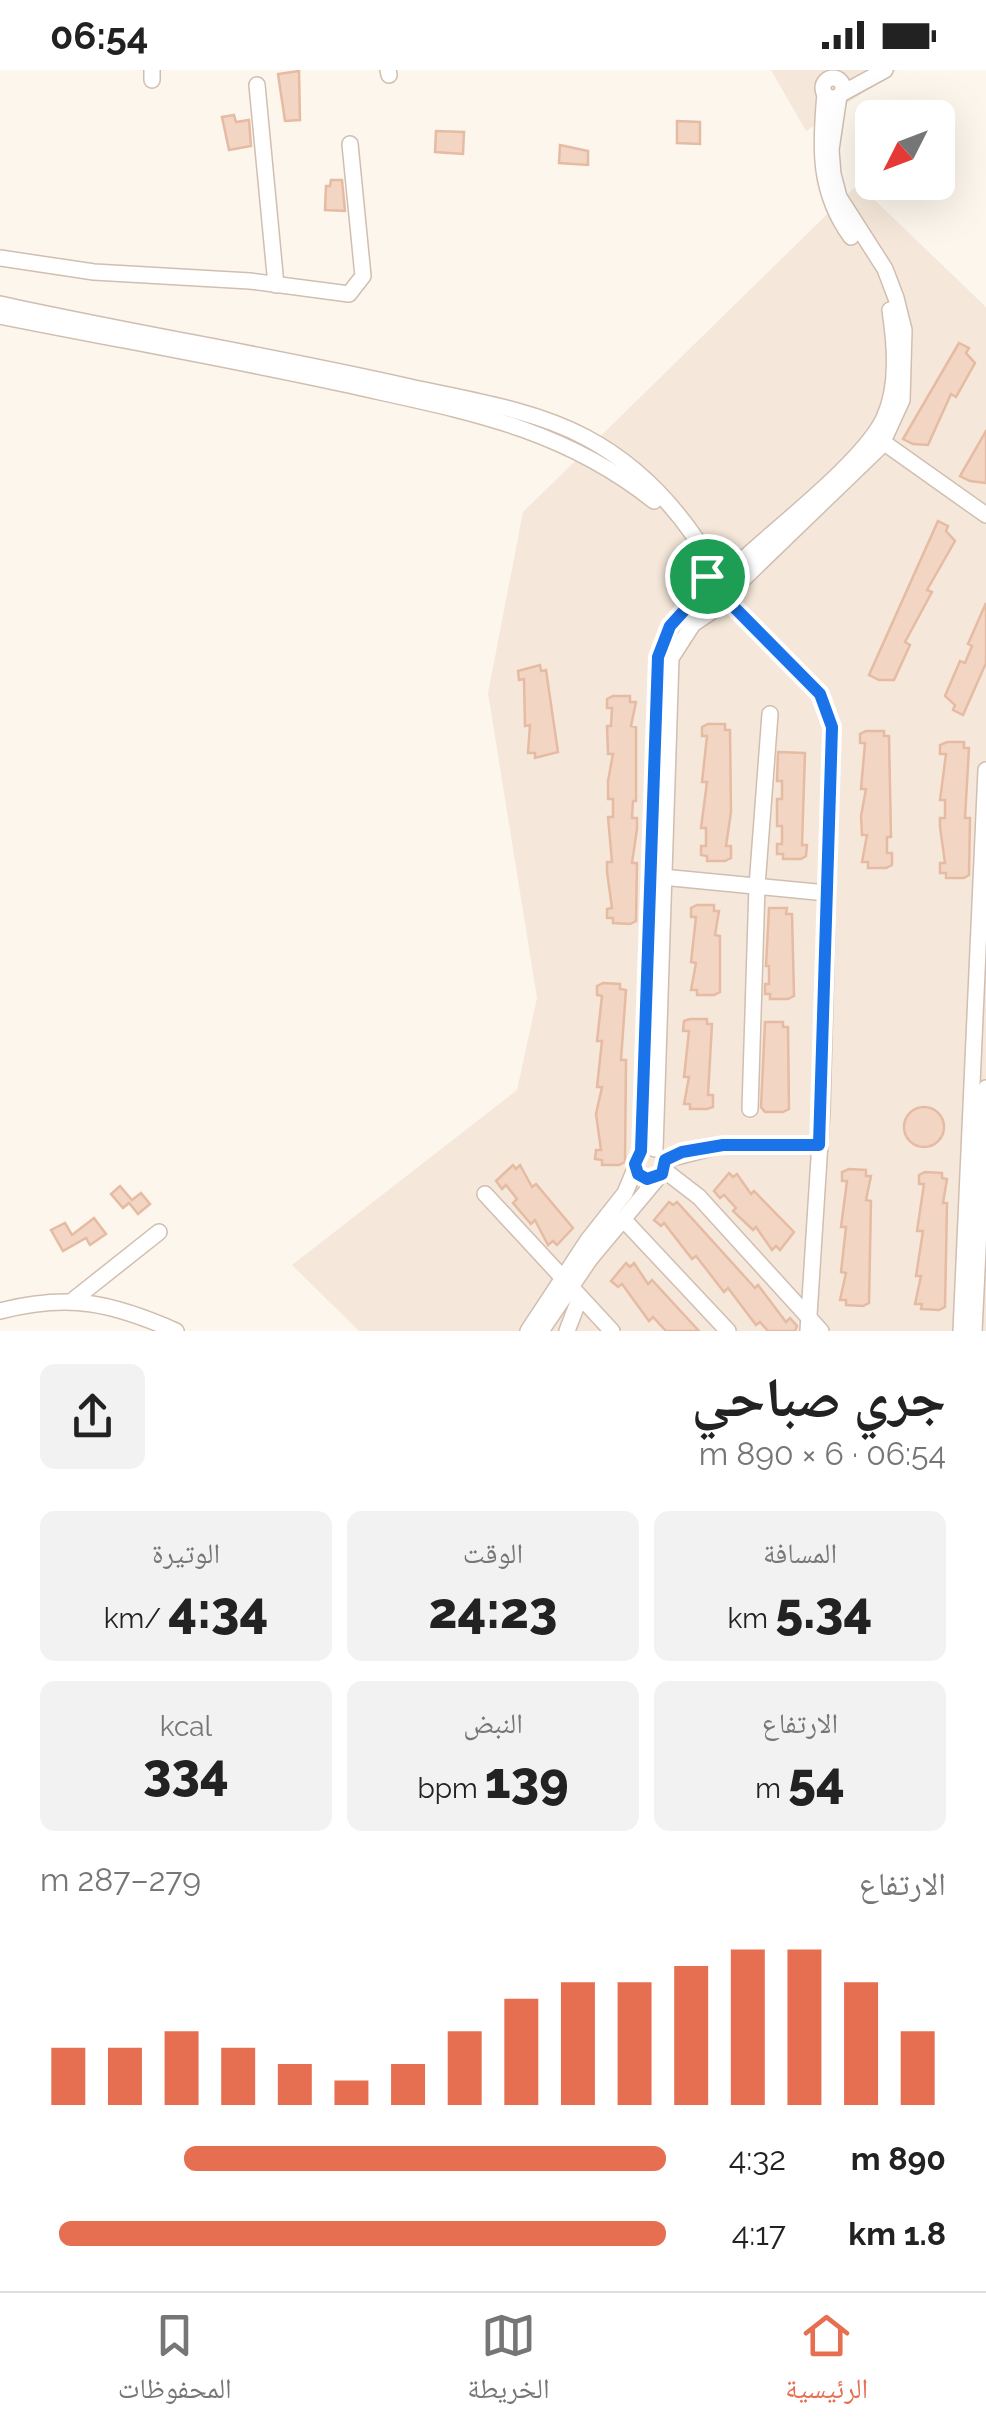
<!DOCTYPE html>
<html lang="ar">
<meta charset="utf-8">
<style>
body{margin:0;font-family:Raleway,"Noto Naskh Arabic",sans-serif;background:#f2f2f2;color:#222;direction:rtl;height:100vh;display:flex;flex-direction:column;font-size:38px;white-space:nowrap}
*{box-sizing:border-box;margin:0}
p{font-size:32px;color:#767676}
.icon{flex:none;width:55px;height:55px;fill:none;stroke:currentColor;stroke-width:2;stroke-linecap:round;stroke-linejoin:round}
.map{position:relative;height:1261px;overflow:hidden;direction:ltr}
.panel{display:flex;flex-direction:column;background:#fff;flex:1}
.panel>*{flex:none}
.needle{width:65px;rotate:228deg}
.buttons{position:absolute;left:855px;top:30px;display:grid;gap:20px}
.buttons a{display:grid;place-items:center;width:100px;height:100px;border-radius:15px;background:#fff;box-shadow:0 10px 40px #0002;font-size:50px}
.pin{position:absolute;display:grid;place-items:center;width:85px;height:85px;color:#fff;margin:-42px;border:5px solid #fff;border-radius:50%;box-shadow:0 2px 10px #0007}
.round{display:grid;place-items:center;flex:none;width:105px;height:105px;border-radius:15px;background:#f2f2f2}
.summary{display:flex;align-items:center;justify-content:space-between;height:170px;padding:0 40px}
h1{font-size:55px;font-weight:800;line-height:75px}
.stats{display:grid;grid-template-columns:repeat(3,1fr);gap:15px;height:170px;padding:10px 40px}
.stats div{display:grid;align-content:center;border-radius:15px;background:#f2f2f2;text-align:center}
.stats b{font-size:50px;font-weight:800}
.stats small{font-size:28px;font-weight:400}
.stats p{font-size:28px}
.chart{height:280px;padding:20px 40px}
.chart p{display:flex;justify-content:space-between}
.chart svg{width:100%;height:180px;margin-top:10px;stroke:#e76f51;stroke-width:6}
ul{padding:0 40px;list-style:none;font-size:32px}
li{display:grid;grid-template-columns:160px 120px 1fr;align-items:center;height:75px}
li i{height:25px;border-radius:12px;background:#e76f51}
.status{display:flex;justify-content:space-between;align-items:center;height:70px;padding:0 50px;background:#fff;direction:ltr}
.status svg{height:28px;fill:currentColor}
.tabs{display:flex;justify-content:space-around;align-items:center;height:140px;border-top:2px solid #e0e0e0;background:#fff;font-size:28px;color:#767676}
.tabs a{display:grid;justify-items:center;gap:5px}
.tabs .current{color:#e76f51}
.map>svg:first-child{display:block}
.residential{fill:#f5e8da}
.building{fill:#f3d5c3;stroke:#e6bba3;stroke-width:2.5}
.lines{fill:none;stroke-linecap:round;stroke-linejoin:round}
.minor-casing{stroke:#d1beb0;stroke-width:18}
.minor{stroke:#fff;stroke-width:15}
.route-casing{stroke:#fff;stroke-width:20}
.route{stroke:#1a73e8;stroke-width:12}
</style>
<div class="status"><b>06:54</b><svg viewBox="0 0 49 12"><path d="M0 12V9h3v3zM5 12V6h3v6zM10 12V3h3v9zM15 12V0h3v12zM26 1h20v11H26zM47 4h2v5h-2z"/></svg></div>
<div class="map">
<svg width="986" height="1261" viewBox="0 0 986 1261">
<rect width="100%" height="100%" fill="#fdf6ec"/>
<g class="residential">
<path d="M771,0H897L806,61Z"/>
<path d="M858,114L986,237V1261H359L292,1195L517,1020L537,928L488,623L523,442Z"/>
</g>
<g class="building">
<path d="M299,1L300,50L285,51L278,4Z"/>
<path d="M234,45L236,52L249,50L251,76L229,80L222,47Z"/>
<path d="M677,51L700,52V74L677,73Z"/>
<path d="M436,61L464,62L463,84L435,82Z"/>
<path d="M560,75L588,81V95L559,93Z"/>
<path d="M331,110H342L345,141L325,140L326,116H330Z"/>
<path d="M959,273L969,278L966,283L975,293L956,327L951,324L928,375L913,374L903,369Z"/>
<path d="M986,361V413L970,411L960,406Z"/>
<path d="M938,451L948,456L946,461L955,471L927,520L932,522L905,572L910,575L894,610H879L869,605Z"/>
<path d="M986,533V593L963,645L953,640L955,635L945,626L960,591L965,593L972,576L968,574Z"/>
<path d="M540,595L541,601L546,600L558,682L535,688V683H528L530,655L525,656L524,609L519,610L518,601Z"/>
<path d="M613,626H630V632H636L631,656L636,657V731H633L632,748H637V759L632,793H637L636,851L630,854L613,853V848H607V839L612,838L607,802V792H612L608,747H613V729H608V711L613,684H608L607,656H611L612,638H607V629Z"/>
<path d="M708,654H725V660H730L731,742L726,776H731V788L725,791H707V786L701,785V776H706V758H701L707,712H702L707,666H702V657Z"/>
<path d="M866,661H884V666H889L891,767H887V783H892V795L886,798H868V792H862L867,765H862L861,746L866,719H861L865,673H860V664Z"/>
<path d="M947,672H964V678H969L965,748H970L969,805L964,808H946V803H940V793H945L940,757V748H945V730H940L946,684H940V675Z"/>
<path d="M778,682L805,683L802,775H807L806,786L801,789H783V784H777V774H782V756H777V729H782V711H777Z"/>
<path d="M697,835H714V841H719L715,865L720,866V922L714,925H697V920H691L696,893L691,892L696,847H691V838Z"/>
<path d="M769,838H787L786,844H792L794,926L788,929H770V924H765V914H769V896H766Z"/>
<path d="M603,913L620,914V919L626,920L621,990H626L625,1092L619,1095H602V1090L595,1089L596,1080H601L596,1044L602,1017H597L602,971H597L602,926L597,925V916Z"/>
<path d="M690,949H707V954H712L708,1025H713V1037L707,1039H690V1034H684L689,1007H684L689,961H683L684,951Z"/>
<path d="M765,952H783V957H788L789,1039L783,1042H765L761,1037Z"/>
<circle cx="924" cy="1057" r="20"/>
<path d="M513,1095L516,1099L520,1095L532,1117L536,1114L573,1158L557,1175L553,1171L548,1175L535,1150L531,1154L513,1133L517,1129L506,1115L502,1119L496,1111Z"/>
<path d="M849,1099L866,1100V1106H871L866,1130L871,1131L869,1233L863,1236L846,1235V1230H840L846,1203L841,1202L846,1157H841L847,1111H842V1102Z"/>
<path d="M925,1102L942,1103V1108L947,1109L943,1133H947L945,1237L939,1240L921,1239L922,1234H915L921,1206H916L923,1161H917L924,1114H919V1105Z"/>
<path d="M729,1103L733,1107L737,1104L751,1124L754,1121L794,1162L780,1180L776,1176L772,1180L756,1157L753,1160L733,1141L736,1138L724,1125L720,1128L714,1121Z"/>
<path d="M120,1116L132,1130L141,1123L150,1134L138,1144L129,1133L123,1138L111,1124Z"/>
<path d="M669,1132L673,1135L677,1132L755,1218L758,1215L786,1252L790,1248L797,1256L795,1261H768L760,1252L756,1255L728,1218L724,1222L696,1186L692,1189L664,1153L661,1156L654,1150Z"/>
<path d="M94,1148L106,1164L90,1175L86,1168L63,1181L51,1160L65,1153L72,1165Z"/>
<path d="M626,1193L630,1197L634,1193L648,1214L652,1210L699,1261H666L653,1247L649,1251L622,1214L618,1217L611,1211Z"/>
</g>
<g class="lines">
<g class="minor-casing">
<g id="minor">
<path d="M152,0V10"/>
<path d="M388,0L389,5"/>
<circle cx="833" cy="18" r="10"/>
<path d="M257,15L276,215"/>
<path d="M825,24C820,78 818,121 851,167"/>
<path d="M841,24L885,0"/>
<path d="M0,188L94,202L250,211L349,224L363,206L350,74"/>
<path d="M0,234C136,264 274,286 410,317C468,330 532,339 585,367C642,397 685,446 716,501"/>
<path d="M0,246C115,269 230,289 344,314C459,340 559,355 654,431"/>
<path d="M883,372L986,445"/>
<path d="M721,501L740,492C777,457 864,391 884,348C899,315 895,274 890,240"/>
<path d="M736,516L881,376L902,330L904,260L896,228L885,199L839,127L833,104L831,80L839,26"/>
<path d="M729,531L820,624L832,657L822,1041L808,1261"/>
<path d="M662,807L827,823"/>
<path d="M750,1039L757,816L770,644"/>
<path d="M655,1079L671,588L693,554L733,527L734,510L721,501L711,503L702,516L708,530L718,535"/>
<path d="M641,1081L658,587L671,556L703,521"/>
<path d="M665,1090L723,1075H819"/>
<path d="M664,1100L699,1127L821,1261"/>
<path d="M485,1124L612,1261"/>
<path d="M623,1149L728,1261"/>
<path d="M72,1231L159,1162"/>
<path d="M0,1241C70,1223 112,1233 176,1261"/>
<path d="M528,1261L588,1170L625,1123L635,1099"/>
<path d="M541,1261L590,1189L661,1104"/>
<path d="M567,1261L580,1227"/>
<path d="M961,1261L986,700"/>
<path d="M974,1261L986,1018"/>
</g>
</g>
<use href="#minor" class="minor"/>
</g>
<g class="lines">
<g class="route-casing">
<path id="route" d="M722,501L731,506L736,516L729,532L820,624L832,657L819,1075H723L682,1082L665,1090L662,1104L647,1109L638,1104L635,1094L641,1081L658,587L670,556L702,521L707,506Z"/>
</g>
<use href="#route" class="route"/>
</g>
</svg>
<div class="buttons">
<a><svg class="needle" viewBox="-14 -14 28 28"><path d="M0-13l5 13h-10z" fill="#e53935"/><path d="M0 13l5-13h-10z" fill="#767676"/></svg></a>
</div>
<div class="pin" style="left:707px;top:506px;background:#1e9e55"><svg class="icon" aria-label="arrive" viewBox="0 0 24 24"><path d="M6 21V4h12l-3 4 3 4H6"/></svg></div>
</div>
<section class="panel">
<div class="summary"><div><h1>جري صباحي</h1><p>06:54 · 6 × 890 m</p></div><a class="round"><svg class="icon" aria-label="share" viewBox="0 0 24 24"><path d="M12 15V3M7 8l5-5 5 5M5 13v7h14v-7"/></svg></a></div>
<div class="stats">
<div><p>المسافة</p><b>5.34<small> km</small></b></div>
<div><p>الوقت</p><b>24:23</b></div>
<div><p>الوتيرة</p><b>4:34<small> /km</small></b></div>
</div>
<div class="stats">
<div><p>الارتفاع</p><b>54<small> m</small></b></div>
<div><p>النبض</p><b>139<small> bpm</small></b></div>
<div><p>kcal</p><b>334</b></div>
</div>
<div class="chart"><p><span>الارتفاع</span>279–287 m</p>
<svg viewBox="0 0 160 44" preserveAspectRatio="none"><path d="M5 44V30M15 44V30M25 44V26M35 44V30M45 44V34M55 44V38M65 44V34M75 44V26M85 44V18M95 44V14M105 44V14M115 44V10M125 44V6M135 44V6M145 44V14M155 44V26"/></svg>
</div>
<ul>
<li><b>890 m</b>4:32<i style="width:77%"></i></li>
<li><b>1.8 km</b>4:17<i style="width:97%"></i></li>
</ul>
</section>
<nav class="tabs">
<a class="current"><svg class="icon" aria-label="home" viewBox="0 0 24 24"><path d="M3 11l9-7 9 7M6 9v11h12V9"/></svg>الرئيسية</a>
<a><svg class="icon" aria-label="map" viewBox="0 0 24 24"><path d="M3 6l6-2 6 2 6-2v14l-6 2-6-2-6 2zM9 4v14M15 6v14"/></svg>الخريطة</a>
<a><svg class="icon" aria-label="saved" viewBox="0 0 24 24"><path d="M7 4h10v16l-5-4-5 4z"/></svg>المحفوظات</a>
</nav>
